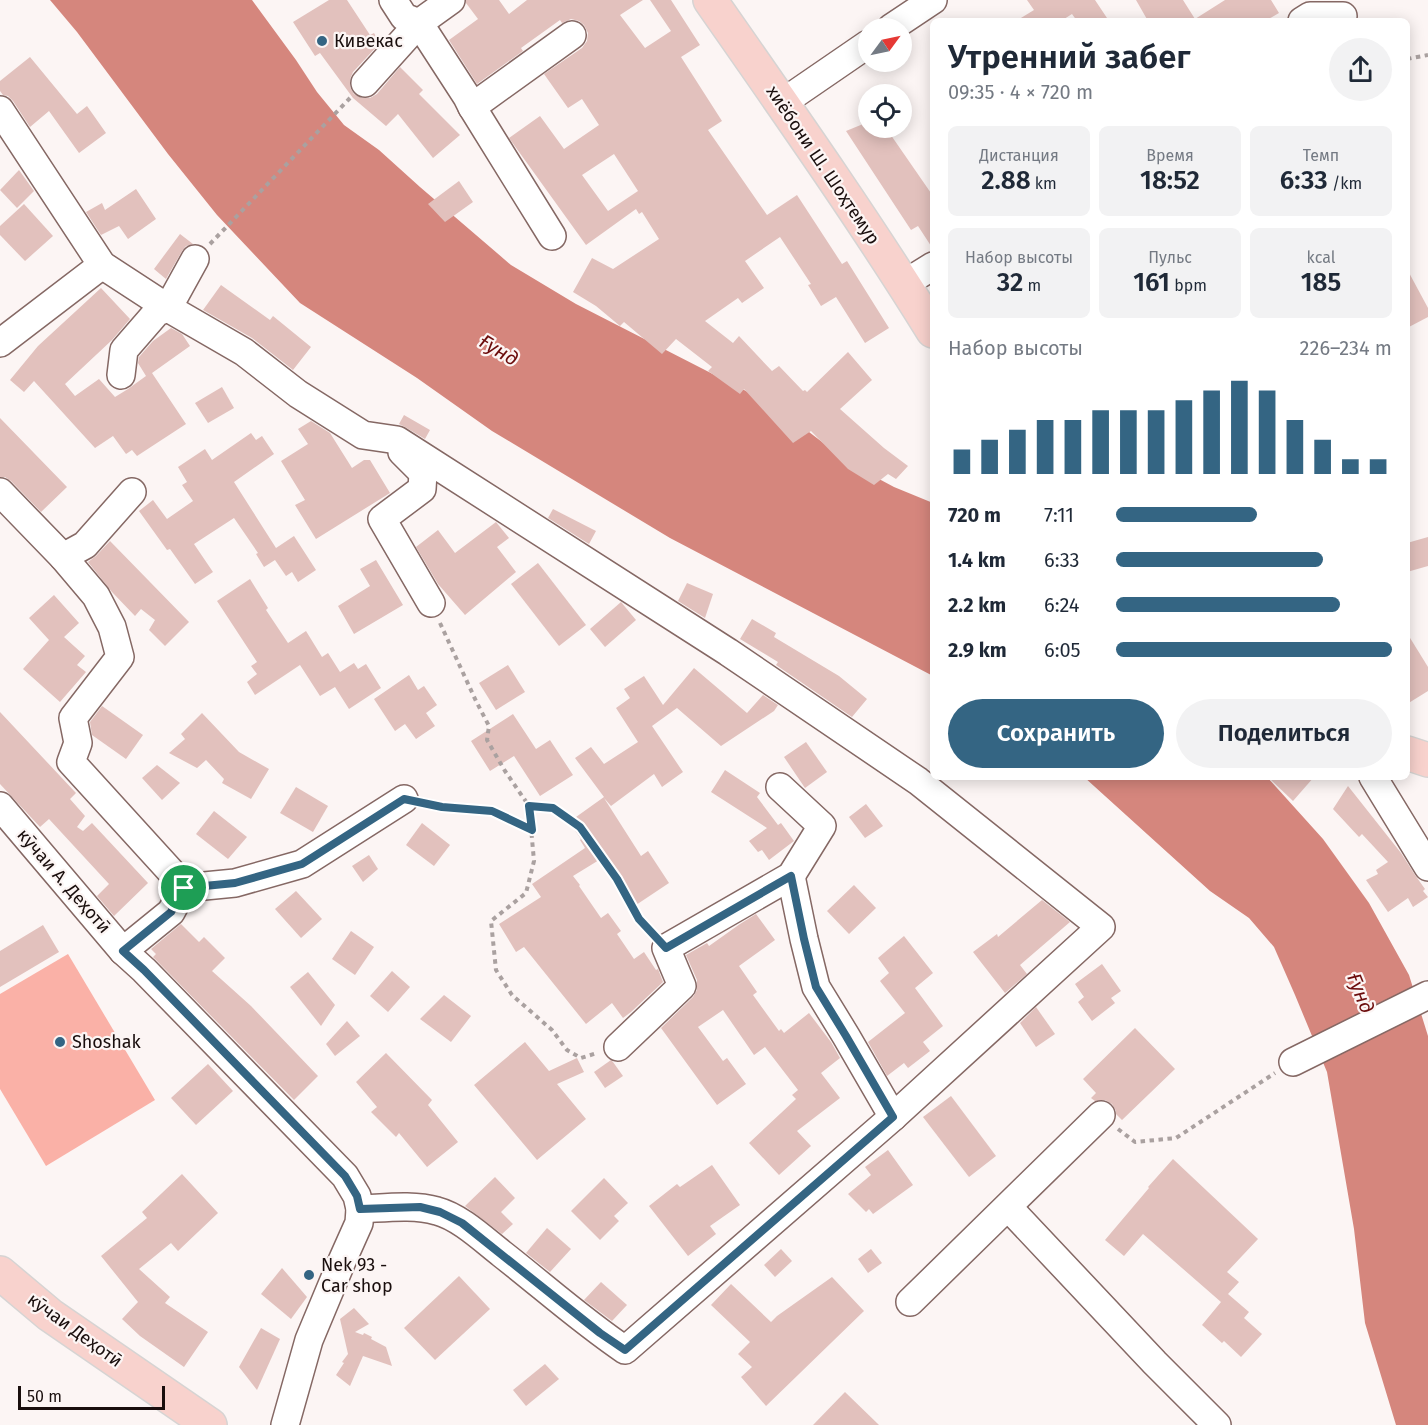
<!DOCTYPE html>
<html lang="ru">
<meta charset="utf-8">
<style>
body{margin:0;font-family:"Fira Sans",sans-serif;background:#f2f2f3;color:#1f2937;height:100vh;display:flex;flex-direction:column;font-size:22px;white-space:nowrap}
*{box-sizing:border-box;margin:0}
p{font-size:20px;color:#747a83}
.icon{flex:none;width:33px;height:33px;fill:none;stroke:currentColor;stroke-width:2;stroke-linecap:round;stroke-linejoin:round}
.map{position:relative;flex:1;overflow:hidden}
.details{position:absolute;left:930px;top:18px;width:480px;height:762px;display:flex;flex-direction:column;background:#fff;border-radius:9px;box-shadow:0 3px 15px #0003}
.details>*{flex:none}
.needle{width:39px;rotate:57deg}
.buttons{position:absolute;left:858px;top:18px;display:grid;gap:12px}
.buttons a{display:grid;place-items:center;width:54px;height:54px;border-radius:50%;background:#fff;box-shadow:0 3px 15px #0003;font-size:30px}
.scale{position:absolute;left:18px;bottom:15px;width:147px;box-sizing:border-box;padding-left:6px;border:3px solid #190e0d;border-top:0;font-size:16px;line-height:21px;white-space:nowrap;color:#190e0d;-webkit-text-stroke:4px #fcf5f4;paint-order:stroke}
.pin{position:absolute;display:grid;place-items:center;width:51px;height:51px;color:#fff;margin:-26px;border:3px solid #fff;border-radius:50%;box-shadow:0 2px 6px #0007}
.round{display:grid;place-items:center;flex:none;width:63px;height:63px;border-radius:32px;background:#f2f2f3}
.headline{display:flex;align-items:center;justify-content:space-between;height:102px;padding:0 18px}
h1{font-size:33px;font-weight:600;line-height:45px}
.stats{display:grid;grid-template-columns:repeat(3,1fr);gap:9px;height:102px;padding:6px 18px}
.stats div{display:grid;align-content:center;border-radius:9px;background:#f2f2f3;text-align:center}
.stats b{font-size:26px;font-weight:600}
.stats small{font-size:16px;font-weight:400}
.stats p{font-size:16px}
.chart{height:168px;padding:12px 18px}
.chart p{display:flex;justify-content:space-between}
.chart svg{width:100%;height:108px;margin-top:6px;stroke:#346583;stroke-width:6}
.action{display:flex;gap:12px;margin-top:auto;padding:12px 18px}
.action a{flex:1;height:69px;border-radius:36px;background:#346583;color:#fff;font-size:24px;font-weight:600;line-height:69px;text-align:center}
.action a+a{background:#f2f2f3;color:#1f2937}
ul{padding:0 18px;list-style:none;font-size:20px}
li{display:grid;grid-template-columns:96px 72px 1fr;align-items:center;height:45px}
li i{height:15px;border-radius:8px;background:#346583}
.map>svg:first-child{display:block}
.green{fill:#fab1a7}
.water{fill:#d5867d}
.building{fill:#e2c1bd;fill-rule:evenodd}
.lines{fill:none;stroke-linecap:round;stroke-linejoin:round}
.minor-casing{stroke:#856864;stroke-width:30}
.major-casing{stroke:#d6d4d3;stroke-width:36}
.path{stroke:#aaa1a0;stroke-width:4;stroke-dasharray:4.5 4.5;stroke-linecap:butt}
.minor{stroke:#fff;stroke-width:27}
.major{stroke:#f8d2cd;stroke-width:33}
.route-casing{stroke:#fff;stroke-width:12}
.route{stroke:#346583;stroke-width:8}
.poi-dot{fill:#346583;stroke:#fcf5f4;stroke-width:2}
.labels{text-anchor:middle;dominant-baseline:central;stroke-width:4.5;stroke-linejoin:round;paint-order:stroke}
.poi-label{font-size:18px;fill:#190e0d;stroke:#fcf5f4;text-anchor:start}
.street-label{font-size:18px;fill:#190e0d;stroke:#fcf5f4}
.water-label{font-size:20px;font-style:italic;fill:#6c0c0c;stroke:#fcf5f4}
</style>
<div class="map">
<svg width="1428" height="1425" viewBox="0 0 1428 1425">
<rect width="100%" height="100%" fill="#fcf5f4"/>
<path class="green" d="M68,954L155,1100L46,1166L0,1089V994Z"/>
<g class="water">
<path d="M50,0H252L296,60L317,92L344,125L379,150L420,187L511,265L576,304L746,391L788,416L851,464L894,487L933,503V676L670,538L492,431L417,378L300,303L217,215L168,154L77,32Z"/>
<path d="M1084,777H1267L1323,839L1369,903L1409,975L1428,1036V1425H1396L1365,1323L1354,1229L1327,1072L1295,995L1274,947L1249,918L1210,891Z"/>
</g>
<g class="building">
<path d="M329,0H347L370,35L374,33L380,43L353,72L350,79V87L354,94L362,98H370L377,94L400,67L423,90L419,94L460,135L433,158L398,114L386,126L353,98L320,53L315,56L293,22Z"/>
<path d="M466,0H499L509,14L527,0H643L620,15L645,48L671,31L650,0H671L700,45L681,57L722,121L708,130L767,215L797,195L842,264L847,261L889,328L865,343L836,297L821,306L808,285L811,284L780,237L745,261L764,288L742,303L738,298L705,321L733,343L739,336L772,371L779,366L803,391L805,390L807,392L848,352L872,380L840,409L884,448L908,466L896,479L888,474L874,485L848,469L811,431L793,443L744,389L740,394L708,371L712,367L676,339L662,354L624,322L620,326L596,306L573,292L592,258L613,269L659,239L642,212L639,214L636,209L586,245L509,138L540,116L564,149L599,125L582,99L568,108L544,74L582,48L587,41L588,33L584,25L579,21L571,19L562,23L560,20L521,48L523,51L477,84L449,40L478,19L466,3ZM614,154L638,191L608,211L582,175Z"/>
<path d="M1027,0H1095L1109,21H1077L1072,14L1061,21H1016L1034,10Z"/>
<path d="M1136,0H1183L1195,19L1225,0H1271L1279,13L1265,21H1148Z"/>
<path d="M30,57L77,114L87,106L106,133L79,153L49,111L30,127L13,101L8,96L3,95L0,91V81Z"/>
<path d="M868,122V128H886L933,196V249L918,226L911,230L846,131Z"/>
<path d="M19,170L34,191L17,208L0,190Z"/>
<path d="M459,181L473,202L445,222L428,204Z"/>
<path d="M136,189L156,219L128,239L119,226L101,235L86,212L102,203L105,210Z"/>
<path d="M24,204L53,236L25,261L0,235V226Z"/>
<path d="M180,234L193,244L186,246L182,251L166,279L154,269Z"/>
<path d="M1407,269L1428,308V317L1407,328Z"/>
<path d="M221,285L270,320L273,316L311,347L293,370L252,338L203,310Z"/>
<path d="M101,288L130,319L112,340L65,384L75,396L99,379L115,397L128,389L146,376L138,363L139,357L153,341L171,328L182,334L190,346L152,373L186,424L137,456L132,450L126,454L113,436L95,448L34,381L24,392L10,380L38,346Z"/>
<path d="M222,387L234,408L208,423L195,403Z"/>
<path d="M404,415L430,430L425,439L405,427L399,424Z"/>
<path d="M0,418L67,487L41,512L11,481L5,477H0Z"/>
<path d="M311,421L330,433L352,468L364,460H370L390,493L316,539L295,505L305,500L281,461L308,444L298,429Z"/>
<path d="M251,433L256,440L262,436L274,454L234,482L276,548L294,536L316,570L298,582L292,572L286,576L275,560L264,567L256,554L258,553L234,518L194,544L213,572L195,584L170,549L167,550L139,511L153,500L167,519L193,501L182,485L187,482L178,467L205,449L212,460Z"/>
<path d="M553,509L596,531L589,544L548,518Z"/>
<path d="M496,522L509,538L497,547L516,572L465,615L438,584L416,547L438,530L455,553Z"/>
<path d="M1428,537V566L1407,572V543Z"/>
<path d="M110,541L189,622L165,646L149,630L155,620L141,609L135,616L112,592L88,562L96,556Z"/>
<path d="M376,560L403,605L354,634L338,606L370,586L360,569Z"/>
<path d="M538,563L586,625L559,646L511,584Z"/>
<path d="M250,579L268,608L266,610L288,643L306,631L322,657L328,653L340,672L354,663L358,669L366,664L381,688L349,709L335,687L320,696L300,665L255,695L247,682L257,674L251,666L257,662L217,601Z"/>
<path d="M687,583L713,594L705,618L678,601Z"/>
<path d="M54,595L79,623L64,637L85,656L77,665L86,672L60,702L23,669L49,640L29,618Z"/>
<path d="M621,602L636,620L605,647L590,629Z"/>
<path d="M752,619L776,633L774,637L839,676L867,699L852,717L776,665L778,662L740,639Z"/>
<path d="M1407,633L1428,667V691L1407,704Z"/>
<path d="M508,665L525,692L496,710L479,683Z"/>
<path d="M694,668L747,713L763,695L778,705L774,711L721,746L677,708L652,726L683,772L662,787L654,774L611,806L604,798L641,856L648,851L669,883L636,905L604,857L573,876L580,885L579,886L601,918L608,913L621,931L617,934L634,959L644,952L656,970L658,969L663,982L631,1012L623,1018L612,1003L586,1024L524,947L516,952L499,924L541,897L532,884L585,848L580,840L581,839L569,822L604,797L575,758L591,747L604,764L638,742L616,708L630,698L624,689L644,676L663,705Z"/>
<path d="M409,675L418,690L424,686L437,705L426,713L435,726L416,739L405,724L395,731L374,699Z"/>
<path d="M102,706L143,735L126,759L92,735L90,722Z"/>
<path d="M0,712L76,793L70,799L85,816L77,827L83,831L92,823L148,883L114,916L97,896L109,884L49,819L40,827L0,784Z"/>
<path d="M202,713L239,752L269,769L251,799L222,783L224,779L206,760L197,768L169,753L185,739L181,734Z"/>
<path d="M513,714L536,749L550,740L573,775L540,796L514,756L490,771L471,741Z"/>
<path d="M806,742L827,772L805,788L784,757Z"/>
<path d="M157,765L180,783L162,800L142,778Z"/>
<path d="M725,770L760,793L757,797L778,825L781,823L794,841L769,860L762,850L758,852L749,841L767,828L711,792Z"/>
<path d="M1268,777H1314L1293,801Z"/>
<path d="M1348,786L1401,853L1415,875L1425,889L1423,891L1428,897L1413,907L1408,898L1388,912L1366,880L1378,874L1376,870L1388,862L1362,834L1359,837L1333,809Z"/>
<path d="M296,787L328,806L313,832L280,813Z"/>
<path d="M866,804L883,826L865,838L849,817Z"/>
<path d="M214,811L247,837L228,859L196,834Z"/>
<path d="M422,823L450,845L434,866L406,845Z"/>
<path d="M369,855L378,869L363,882L352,866Z"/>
<path d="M854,885L876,908L849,934L827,911Z"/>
<path d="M296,891L322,919L301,938L275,909Z"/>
<path d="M1042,900L1070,922L1020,965L1027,974L1005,993L973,952L997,934L998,937Z"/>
<path d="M756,914L775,940L739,966L757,992L753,995L779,1031L781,1029L784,1033L809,1013L831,1042L840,1058L821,1073L840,1098L797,1131L811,1146L779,1175L749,1143L796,1099L792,1095L798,1090L765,1047L754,1055L723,1010L698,1027L723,1061L727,1058L746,1084L717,1105L661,1028L693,997L697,990V980L686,955L707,943L709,946L740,924Z"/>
<path d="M181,924L199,942L204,937L225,958L212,971L251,1006L318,1076L294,1100L153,957L156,954L151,949Z"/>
<path d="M43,925L59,952L0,987V951Z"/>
<path d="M351,931L374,947L355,975L332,959Z"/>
<path d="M904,936L933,973L915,988L943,1026L923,1042L930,1051L908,1068L904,1063L887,1076L868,1042L905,1013L880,981L889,973L878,958Z"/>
<path d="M1102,964L1121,991L1111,998L1115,1003L1092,1021L1078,1002L1084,997L1075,984Z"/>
<path d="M392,971L410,987L388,1012L370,996Z"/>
<path d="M308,972L335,1005L321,1026L290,987Z"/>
<path d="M444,995L471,1016L451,1042L420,1019Z"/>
<path d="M1036,1007L1055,1034L1036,1047L1020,1023Z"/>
<path d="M347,1021L360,1036L335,1056L326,1044Z"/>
<path d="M1135,1028L1175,1069L1122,1120L1116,1114V1111L1112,1104L1105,1100L1095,1101L1091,1098L1096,1093L1083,1079Z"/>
<path d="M525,1042L549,1071L577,1058L584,1072L557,1084L586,1119L537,1160L474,1085Z"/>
<path d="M386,1053L432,1100L428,1105L458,1142L427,1167L399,1133L396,1137L371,1112L377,1107L356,1082Z"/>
<path d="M611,1060L613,1062L623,1076L605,1088L594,1072Z"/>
<path d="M208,1064L233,1091L196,1125L171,1098Z"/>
<path d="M951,1096L996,1156L969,1177L923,1117Z"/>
<path d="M888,1150L913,1185L873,1214L869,1209L866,1212L848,1194L871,1175L865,1167Z"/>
<path d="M1173,1159L1258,1239L1227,1272L1239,1282L1228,1294L1249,1312L1244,1318L1262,1334L1241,1357L1224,1341L1222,1343L1202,1325L1221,1302L1143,1234L1124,1256L1105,1240L1149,1188L1148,1187Z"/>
<path d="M712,1165L740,1205L710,1226L716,1234L688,1256L649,1206L677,1184L680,1187Z"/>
<path d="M182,1174L218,1213L178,1251L171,1243L139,1269L170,1297L165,1303L208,1332L184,1367L140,1336L122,1319L138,1302L101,1256L147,1218L142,1212Z"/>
<path d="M495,1177L515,1198L501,1212L513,1224L502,1234L465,1206Z"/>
<path d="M604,1178L628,1203L614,1216L619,1221L600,1240L571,1211Z"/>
<path d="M547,1228L571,1249L550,1272L526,1253Z"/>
<path d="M781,1249L792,1261L775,1277L764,1265Z"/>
<path d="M871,1249L882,1263L868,1273L858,1259Z"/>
<path d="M282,1268L307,1297L291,1319L261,1294Z"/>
<path d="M459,1276L490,1309L435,1360L404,1328Z"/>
<path d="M832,1277L864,1311L766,1406L741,1377L752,1367L738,1354L750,1342L711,1305L731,1284L771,1322L777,1316Z"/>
<path d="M601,1282L627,1305L612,1321L584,1300Z"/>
<path d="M354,1308L369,1324L355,1332L363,1335L364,1333L372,1337L371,1339L386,1347L392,1366L363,1356L350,1386L336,1375L344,1363L342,1362L348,1354L340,1319Z"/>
<path d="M261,1328L280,1339L257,1390L239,1367Z"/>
<path d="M545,1364L559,1379L526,1406L513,1390Z"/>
<path d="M845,1392L879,1425H813Z"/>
</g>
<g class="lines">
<g class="minor-casing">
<g id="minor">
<path d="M393,0L404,17L419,23L467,97L472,107L552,236"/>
<path d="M1302,21L1310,16H1343"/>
<path d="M891,28L933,0"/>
<path d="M365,83L419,23L451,0"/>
<path d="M782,103L868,44"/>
<path d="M472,107L572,35"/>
<path d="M0,110L102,265L168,308L244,352L298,394L363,435L397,440L728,652L918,781L1101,927L893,1117L625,1350C582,1321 543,1286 502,1254C484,1240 460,1217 437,1211C413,1204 385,1208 360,1209"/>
<path d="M904,284L933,266"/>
<path d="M0,343L102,265"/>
<path d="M121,375L124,350L157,312L168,308L195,259"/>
<path d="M402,452L423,473L422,489L382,519L431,603"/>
<path d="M0,492L63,557L96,596L112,627L120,657L73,718L78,743L71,762L174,875L184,888"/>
<path d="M63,557L85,545L132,492"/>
<path d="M1373,777L1428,867"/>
<path d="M0,806L123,951L144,970L345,1176L357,1196L360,1209L359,1223L342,1261L309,1340L285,1425"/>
<path d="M791,876L804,939L816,987L846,1036L893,1117"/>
<path d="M123,951L171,912L184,888L235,883L302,864L404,799"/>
<path d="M618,1047L682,986L666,948L791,876L822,826L780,787"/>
<path d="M1293,1062L1428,995"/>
<path d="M1008,1207L1155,1363L1217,1425"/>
<path d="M910,1302L1101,1115"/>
</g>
</g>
<g class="major-casing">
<g id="major">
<path d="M710,0C786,109 863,218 933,331"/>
<path d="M1407,753L1428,760"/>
<path d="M0,1273L50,1315L210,1425"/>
</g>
</g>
<g class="path">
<path d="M1407,59L1428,55"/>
<path d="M210,244L350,98"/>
<path d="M440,623L476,701L489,726L487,740L505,771L529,806L534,861L526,893L491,921L496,970L512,995L552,1030L567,1050L581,1058L597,1053"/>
<path d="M424,803L442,806L492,811L531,830"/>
<path d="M529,806L553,808L580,827L617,878L639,919L652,933"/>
<path d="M1118,1129L1135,1142L1176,1138L1275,1073"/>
</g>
<use href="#minor" class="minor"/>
<use href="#major" class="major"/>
</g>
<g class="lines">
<g class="route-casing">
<path id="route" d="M404,799L442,807L492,811L532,830L529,806L553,808L580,827L617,879L639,919L666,948L791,876L804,939L816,987L846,1036L893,1117L625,1350L600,1333L462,1223L440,1212L420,1207L360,1209L357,1196L345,1176L144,970L123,951L171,912L184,888L235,883L302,864Z"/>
</g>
<use href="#route" class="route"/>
</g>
<g class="poi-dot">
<circle cx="322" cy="41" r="6"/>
<circle cx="60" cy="1042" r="6"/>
<circle cx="309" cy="1275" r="6"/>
</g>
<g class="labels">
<g class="poi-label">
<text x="334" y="41">Кивекас</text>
<text x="72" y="1042">Shoshak</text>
<text x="321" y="1265">Nek 93 -<tspan x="321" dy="21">Car shop</tspan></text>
</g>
<g class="street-label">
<text transform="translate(823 165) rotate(56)">хиёбони Ш. Шоҳтемур</text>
<text transform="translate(64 881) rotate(49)">кӯчаи А. Деҳотӣ</text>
<text transform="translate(75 1330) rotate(36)">кӯчаи Деҳотӣ</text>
</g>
<g class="water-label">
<text transform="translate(499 350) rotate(31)">Ғунд</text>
<text transform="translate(1361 993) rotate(68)">Ғунд</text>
</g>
</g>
</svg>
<div class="buttons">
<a><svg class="needle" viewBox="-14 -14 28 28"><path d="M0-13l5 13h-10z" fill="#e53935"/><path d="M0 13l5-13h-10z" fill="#747a83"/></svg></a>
<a><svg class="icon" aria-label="locate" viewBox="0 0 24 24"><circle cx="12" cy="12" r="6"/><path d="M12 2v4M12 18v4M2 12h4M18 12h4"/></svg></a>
</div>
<div class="scale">50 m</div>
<div class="pin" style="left:184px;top:888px;background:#1e9e55"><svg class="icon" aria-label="arrive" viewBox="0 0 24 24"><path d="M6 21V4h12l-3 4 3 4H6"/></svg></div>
<section class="details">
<div class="headline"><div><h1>Утренний забег</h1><p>09:35 · 4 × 720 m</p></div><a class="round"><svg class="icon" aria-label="share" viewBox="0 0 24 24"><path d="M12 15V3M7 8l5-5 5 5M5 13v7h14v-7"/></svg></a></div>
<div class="stats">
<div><p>Дистанция</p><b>2.88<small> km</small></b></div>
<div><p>Время</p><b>18:52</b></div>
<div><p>Темп</p><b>6:33<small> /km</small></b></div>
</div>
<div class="stats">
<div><p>Набор высоты</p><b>32<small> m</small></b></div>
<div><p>Пульс</p><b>161<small> bpm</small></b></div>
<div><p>kcal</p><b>185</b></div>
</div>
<div class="chart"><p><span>Набор высоты</span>226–234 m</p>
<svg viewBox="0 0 160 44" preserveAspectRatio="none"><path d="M5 44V34M15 44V30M25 44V26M35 44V22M45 44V22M55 44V18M65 44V18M75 44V18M85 44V14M95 44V10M105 44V6M115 44V10M125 44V22M135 44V30M145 44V38M155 44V38"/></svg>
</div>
<ul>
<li><b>720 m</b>7:11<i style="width:51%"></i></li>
<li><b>1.4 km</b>6:33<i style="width:75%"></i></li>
<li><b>2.2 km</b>6:24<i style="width:81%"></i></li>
<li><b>2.9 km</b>6:05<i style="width:100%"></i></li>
</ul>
<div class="action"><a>Сохранить</a><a>Поделиться</a></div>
</section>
</div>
